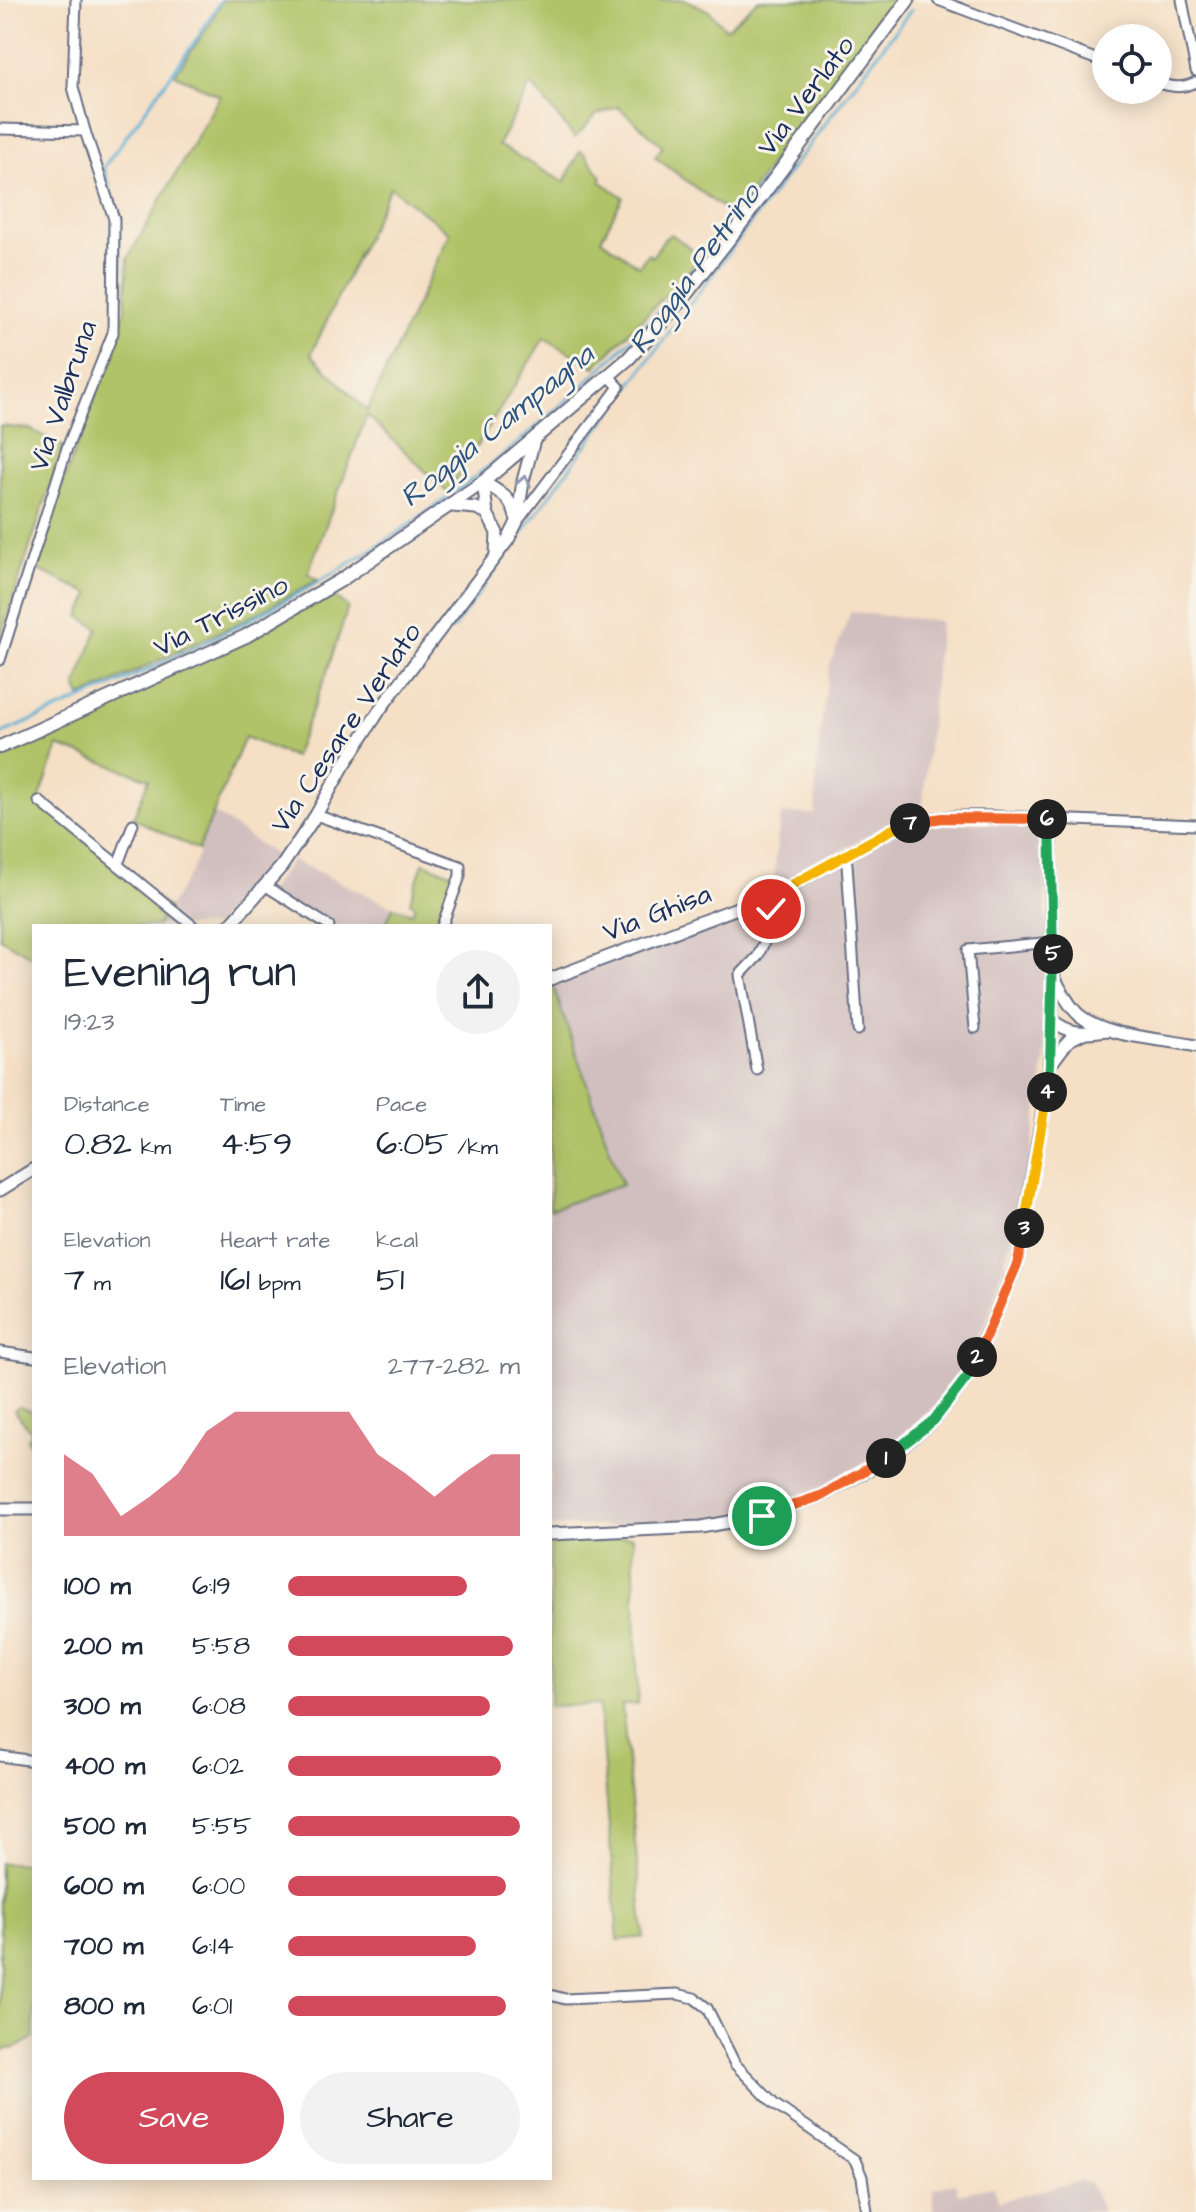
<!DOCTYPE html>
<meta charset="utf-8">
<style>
body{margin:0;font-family:"Architects Daughter",sans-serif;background:#f2f2f3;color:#1f2937;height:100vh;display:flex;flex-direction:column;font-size:30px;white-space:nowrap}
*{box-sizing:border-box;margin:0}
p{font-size:26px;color:#747a83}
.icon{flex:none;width:44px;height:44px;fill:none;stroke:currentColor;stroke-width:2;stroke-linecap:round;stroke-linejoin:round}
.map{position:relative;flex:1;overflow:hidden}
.panel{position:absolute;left:32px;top:924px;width:520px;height:1256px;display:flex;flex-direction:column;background:#fff;border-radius:0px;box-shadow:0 4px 20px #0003}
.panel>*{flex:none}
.buttons{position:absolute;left:1092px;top:24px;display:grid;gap:16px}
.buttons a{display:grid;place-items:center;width:80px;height:80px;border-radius:50%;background:#fff;box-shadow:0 4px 20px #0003;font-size:40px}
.pin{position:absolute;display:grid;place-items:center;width:68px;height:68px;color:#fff;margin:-34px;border:4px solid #fff;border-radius:50%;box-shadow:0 2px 8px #0007}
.km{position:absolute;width:40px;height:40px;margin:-20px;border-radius:50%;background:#222;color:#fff;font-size:22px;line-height:40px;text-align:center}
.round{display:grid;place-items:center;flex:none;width:84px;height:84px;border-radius:42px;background:#f2f2f3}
.head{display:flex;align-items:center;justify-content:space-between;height:136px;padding:0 32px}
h1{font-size:44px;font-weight:600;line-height:60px}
.metrics{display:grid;grid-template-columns:repeat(3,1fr);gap:12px;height:136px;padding:8px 32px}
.metrics div{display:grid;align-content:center}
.metrics b{font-size:34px;font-weight:600}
.metrics small{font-size:22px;font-weight:400}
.metrics p{font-size:22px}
.chart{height:224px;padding:16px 32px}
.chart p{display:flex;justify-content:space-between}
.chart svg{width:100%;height:144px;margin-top:8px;fill:#d1495b;opacity:.7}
.button{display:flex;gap:16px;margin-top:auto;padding:16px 32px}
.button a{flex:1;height:92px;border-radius:48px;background:#d1495b;color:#fff;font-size:32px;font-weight:600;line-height:92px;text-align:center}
.button a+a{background:#f2f2f3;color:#1f2937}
ul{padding:0 32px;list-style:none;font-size:26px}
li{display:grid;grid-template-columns:128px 96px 1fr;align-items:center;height:60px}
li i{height:20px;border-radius:10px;background:#d1495b}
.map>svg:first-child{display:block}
.industrial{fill:#d1bfbf}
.green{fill:#b0c367;stroke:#667962;stroke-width:2;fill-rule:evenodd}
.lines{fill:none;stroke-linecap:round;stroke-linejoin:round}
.stream{stroke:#5aafd6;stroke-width:3}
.minor-casing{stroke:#676d82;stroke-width:13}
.tertiary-casing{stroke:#676d82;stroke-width:15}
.secondary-casing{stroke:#676d82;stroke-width:16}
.minor{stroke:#fff;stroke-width:9}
.tertiary{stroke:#fff;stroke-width:11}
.secondary{stroke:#fff;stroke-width:12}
.oneway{stroke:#8d97ae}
.split-1-casing{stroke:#fff;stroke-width:16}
.split-2-casing{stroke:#fff;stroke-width:16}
.split-3-casing{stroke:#fff;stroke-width:16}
.split-4-casing{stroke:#fff;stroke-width:16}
.split-5-casing{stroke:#fff;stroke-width:16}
.split-6-casing{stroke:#fff;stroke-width:16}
.split-7-casing{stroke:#fff;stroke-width:16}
.split-8-casing{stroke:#fff;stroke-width:16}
.split-9-casing{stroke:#fff;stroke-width:16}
.split-1{stroke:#f0652b;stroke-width:10}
.split-2{stroke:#22a559;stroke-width:10}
.split-3{stroke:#f0652b;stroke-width:10}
.split-4{stroke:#f5b400;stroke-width:10}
.split-5{stroke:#22a559;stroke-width:10}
.split-6{stroke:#22a559;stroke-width:10}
.split-7{stroke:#f0652b;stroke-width:10}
.split-8{stroke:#f5b400;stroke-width:10}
.split-9{stroke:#f5b400;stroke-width:10}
.labels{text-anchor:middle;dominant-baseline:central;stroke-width:6;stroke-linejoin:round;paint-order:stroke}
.street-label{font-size:28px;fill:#1b2f5e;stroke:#f7f3e8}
.water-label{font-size:30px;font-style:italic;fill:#2e5582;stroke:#f7f3e8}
</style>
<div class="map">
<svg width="1196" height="2212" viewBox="0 0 1196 2212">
<rect width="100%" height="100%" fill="#f7f3e8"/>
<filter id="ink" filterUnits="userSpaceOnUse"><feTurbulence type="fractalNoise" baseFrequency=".0125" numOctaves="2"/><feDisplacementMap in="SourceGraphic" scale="16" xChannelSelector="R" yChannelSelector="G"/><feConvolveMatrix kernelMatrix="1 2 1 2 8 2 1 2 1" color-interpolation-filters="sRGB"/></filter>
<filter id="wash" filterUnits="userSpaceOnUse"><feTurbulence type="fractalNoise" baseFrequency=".006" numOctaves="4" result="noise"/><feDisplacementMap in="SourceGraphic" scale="32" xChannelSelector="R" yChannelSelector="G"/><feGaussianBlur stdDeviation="1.8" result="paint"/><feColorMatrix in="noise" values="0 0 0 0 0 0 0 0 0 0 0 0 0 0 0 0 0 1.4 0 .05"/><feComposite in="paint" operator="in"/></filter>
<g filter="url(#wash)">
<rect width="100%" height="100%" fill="#f5dfc5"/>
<g class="industrial">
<path d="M851,611L867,614L940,621L922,813L894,820L796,877L774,887L776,848L781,814H815L817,756L829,668Z"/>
<path d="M214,813L278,857L214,926H157L192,870Z"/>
<path d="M949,822L1042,825L1048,968L1047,1028L1042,1083L1030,1157L1022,1197L1003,1267L987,1319L966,1365L931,1411L890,1447L833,1483L767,1506L703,1521L610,1526H550V1209L622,1184L552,983L716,922L877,841L915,826Z"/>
<path d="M292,860L393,907L385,926H320L267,894Z"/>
<path d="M1079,2181L1090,2183L1103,2212H933V2189L955,2183L958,2194L993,2187L998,2202Z"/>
</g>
<g class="green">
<path d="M222,0H435L438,2L440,0H687L709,11L726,29L758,0H903L812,108L733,216L655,157L663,146L618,107L596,115L575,138L531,84L498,145L564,182L580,151L584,153L602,177L600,181L623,197L601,239L639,266L648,254L652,257L664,239L671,234L701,256L687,273L595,367L544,338L448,493L367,415L308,573L318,580L243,621L81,697L76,686L98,628L80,617L90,594L32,567L119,332L125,309L128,258L220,96L175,74L210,24ZM390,187L450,233L367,411L311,354Z"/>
<path d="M0,426L30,429L63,446L0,638Z"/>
<path d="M332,595L348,607L327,672L294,757L245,737L198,850L133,818L149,779L58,746L39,800L168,908L157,926H34V958L0,938V754L250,636Z"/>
<path d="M423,863L454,874L437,926H385L393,907L412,913L415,906L410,902Z"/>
<path d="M552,983L622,1185L550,1209V984Z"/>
<path d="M19,1407L34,1412V1452L27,1439L32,1433L14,1410Z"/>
<path d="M633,1536L638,1704L622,1705L644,1937L618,1940L599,1705L550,1706V1540Z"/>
<path d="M0,1863L34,1864V2038L15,2048L0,2050Z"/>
</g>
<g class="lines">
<g class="stream">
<path d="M114,205L104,167L199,36L221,0"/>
<path d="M117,312L122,267L118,237"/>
<path d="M453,629C603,420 756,214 911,10"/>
<path d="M0,734C117,685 233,634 342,568C450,503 559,415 647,323C701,266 747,203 794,140C829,94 865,48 899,0"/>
</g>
</g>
</g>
<g filter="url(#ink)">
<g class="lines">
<g class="minor-casing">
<g id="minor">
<path d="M76,0L73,87L85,131"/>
<path d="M938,0L1106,63"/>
<path d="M1182,0L1196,71"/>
<path d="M1158,83C1172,87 1182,89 1196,82"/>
<path d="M0,129L85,131L114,219L113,333L67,448L0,660"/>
<path d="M517,522L619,387L609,376"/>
<path d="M39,801L193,926"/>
<path d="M316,815L460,866V876L442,926"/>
<path d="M1050,819L1196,825"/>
<path d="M843,857L847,864L858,1030"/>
<path d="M118,864L133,824"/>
<path d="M266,886L329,926"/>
<path d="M975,1028L968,950L1053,942"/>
<path d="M757,1070L740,975L758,956L765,940L772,895"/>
<path d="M0,1352L34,1357"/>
<path d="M0,1756L34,1761"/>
<path d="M550,1995L565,1999L677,1994L694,1998L707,2008L735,2064L774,2104L855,2160L862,2177L867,2212"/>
</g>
</g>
<g class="tertiary-casing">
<g id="tertiary">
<path d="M483,482L487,513L497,533L496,553"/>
<path d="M483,482C501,493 511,497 516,517"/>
<path d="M452,506L476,508L487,513"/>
<path d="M229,926L282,866L316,815L343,767L381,708L508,540L517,522L523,481L534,440"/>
<path d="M1054,977C1061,990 1068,1005 1079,1015C1107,1038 1161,1038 1196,1046"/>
<path d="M550,979L782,891L891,830C941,810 997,818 1050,819L1053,976L1049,1074L1018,1262L968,1376L934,1420L884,1461L823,1495L762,1516L701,1527L550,1534"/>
<path d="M1052,1020C1072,1036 1084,1033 1108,1030"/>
<path d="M1050,1065L1069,1040L1083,1033"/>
<path d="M0,1190L34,1169"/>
<path d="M0,1509H34"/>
</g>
</g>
<g class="secondary-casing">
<path id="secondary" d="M0,747L246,636L341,580L483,482L628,359L679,303L743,221L908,0"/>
</g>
<use href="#minor" class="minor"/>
<use href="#tertiary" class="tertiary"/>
<use href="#secondary" class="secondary"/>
</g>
<defs><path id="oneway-chevron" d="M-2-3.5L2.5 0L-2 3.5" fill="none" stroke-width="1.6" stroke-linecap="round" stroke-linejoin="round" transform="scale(2)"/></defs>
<use class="oneway" href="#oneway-chevron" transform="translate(524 481) rotate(-79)"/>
</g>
<g class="lines" filter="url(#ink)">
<g class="split-1-casing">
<path id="split-1" d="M762,1516L823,1495L886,1458"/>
</g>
<g class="split-2-casing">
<path id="split-2" d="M886,1458L934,1420L968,1376L977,1357"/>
</g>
<g class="split-3-casing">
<path id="split-3" d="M977,1357L1018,1262L1024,1228"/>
</g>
<g class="split-4-casing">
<path id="split-4" d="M1024,1228L1047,1092"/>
</g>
<g class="split-5-casing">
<path id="split-5" d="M1047,1092L1050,1065L1053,954"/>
</g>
<g class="split-6-casing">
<path id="split-6" d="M1047,819H1050L1053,954"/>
</g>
<g class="split-7-casing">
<path id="split-7" d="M910,823L943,818L1047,819"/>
</g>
<g class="split-8-casing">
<path id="split-8" d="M788,887L891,830L910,823"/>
</g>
<g class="split-9-casing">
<path id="split-9" d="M771,909L772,895L788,887"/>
</g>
<use href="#split-1" class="split-1"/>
<use href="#split-2" class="split-2"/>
<use href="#split-3" class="split-3"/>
<use href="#split-4" class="split-4"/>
<use href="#split-5" class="split-5"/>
<use href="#split-6" class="split-6"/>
<use href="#split-7" class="split-7"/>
<use href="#split-8" class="split-8"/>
<use href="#split-9" class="split-9"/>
</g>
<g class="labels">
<g class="street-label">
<text transform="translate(806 96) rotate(-53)">Via Verlato</text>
<text transform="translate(63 396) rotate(-71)">Via Valbruna</text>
<text transform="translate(221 616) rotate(-27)">Via Trissino</text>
<text transform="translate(346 728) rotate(-56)">Via Cesare Verlato</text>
<text transform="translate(657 913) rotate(-21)">Via Ghisa</text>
</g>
<g class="water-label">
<text transform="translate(695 269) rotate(-54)">Roggia Petrino</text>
<text transform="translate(497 426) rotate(-39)">Roggia Campagna</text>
</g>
</g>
</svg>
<div class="buttons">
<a><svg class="icon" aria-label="locate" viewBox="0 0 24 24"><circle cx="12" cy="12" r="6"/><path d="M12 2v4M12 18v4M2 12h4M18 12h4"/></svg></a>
</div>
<div class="pin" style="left:762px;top:1516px;background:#1e9e55"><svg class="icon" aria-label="arrive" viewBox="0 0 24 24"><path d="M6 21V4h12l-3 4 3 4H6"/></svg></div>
<div class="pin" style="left:771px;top:909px;background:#d93025"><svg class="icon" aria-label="check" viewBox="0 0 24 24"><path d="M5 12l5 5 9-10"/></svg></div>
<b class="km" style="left:886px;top:1458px">1</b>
<b class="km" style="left:977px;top:1357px">2</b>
<b class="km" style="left:1024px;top:1228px">3</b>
<b class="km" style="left:1047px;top:1092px">4</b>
<b class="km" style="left:1053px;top:954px">5</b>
<b class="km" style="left:1047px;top:819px">6</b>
<b class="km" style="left:910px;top:823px">7</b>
<section class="panel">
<div class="head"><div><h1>Evening run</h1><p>19:23</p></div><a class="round"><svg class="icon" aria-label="share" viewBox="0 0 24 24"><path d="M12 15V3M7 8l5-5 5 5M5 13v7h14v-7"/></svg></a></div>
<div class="metrics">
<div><p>Distance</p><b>0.82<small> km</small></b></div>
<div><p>Time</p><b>4:59</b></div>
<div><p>Pace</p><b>6:05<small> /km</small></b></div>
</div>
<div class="metrics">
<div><p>Elevation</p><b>7<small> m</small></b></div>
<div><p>Heart rate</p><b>161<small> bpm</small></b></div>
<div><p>kcal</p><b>51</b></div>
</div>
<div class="chart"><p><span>Elevation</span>277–282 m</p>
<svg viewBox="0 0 160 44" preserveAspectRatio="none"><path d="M0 44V19L10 25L20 38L30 32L40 25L50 12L60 6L70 6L80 6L90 6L100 6L110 19L120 25L130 32L140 25L150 19L160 19V44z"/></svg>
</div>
<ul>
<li><b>100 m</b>6:19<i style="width:77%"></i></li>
<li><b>200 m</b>5:58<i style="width:97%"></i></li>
<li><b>300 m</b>6:08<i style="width:87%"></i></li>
<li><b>400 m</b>6:02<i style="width:92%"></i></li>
<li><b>500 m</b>5:55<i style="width:100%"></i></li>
<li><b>600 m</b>6:00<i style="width:94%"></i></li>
<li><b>700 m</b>6:14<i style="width:81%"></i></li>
<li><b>800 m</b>6:01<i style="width:94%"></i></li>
</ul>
<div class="button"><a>Save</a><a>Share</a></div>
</section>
</div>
